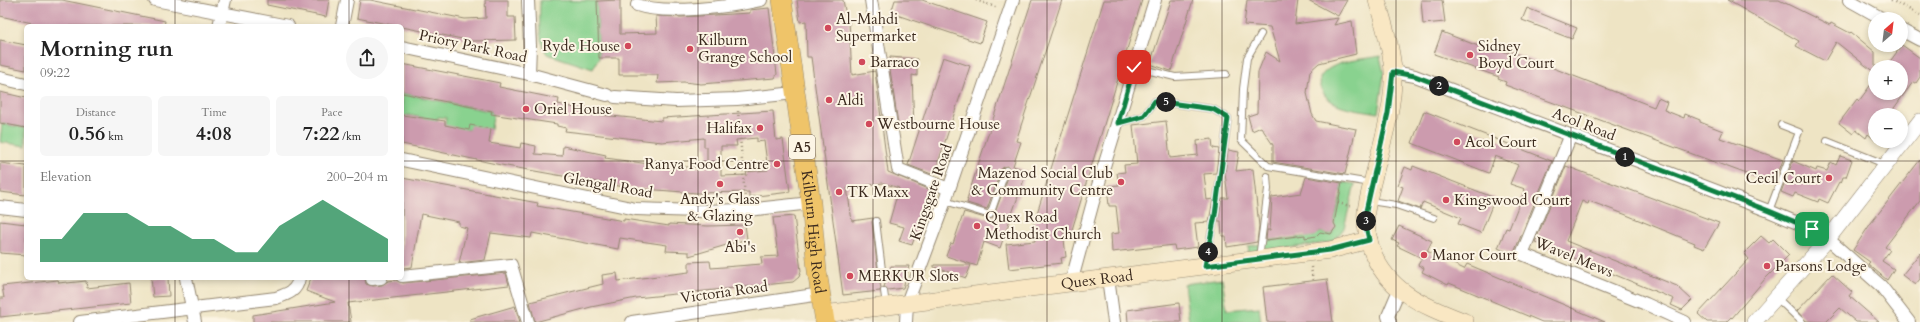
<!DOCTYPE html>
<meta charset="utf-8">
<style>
body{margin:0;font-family:Cardo,serif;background:#f6f6f6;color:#222;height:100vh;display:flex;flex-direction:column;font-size:15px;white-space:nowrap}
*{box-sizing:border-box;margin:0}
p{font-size:13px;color:#767676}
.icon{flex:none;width:22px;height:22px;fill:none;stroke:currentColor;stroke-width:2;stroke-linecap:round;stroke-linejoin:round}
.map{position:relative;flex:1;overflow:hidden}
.sheet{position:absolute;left:24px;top:24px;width:380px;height:256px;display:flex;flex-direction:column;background:#fff;border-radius:6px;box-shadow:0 2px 6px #0003}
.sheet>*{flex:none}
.needle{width:26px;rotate:28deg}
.fabs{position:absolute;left:1868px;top:12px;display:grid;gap:8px}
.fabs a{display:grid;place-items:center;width:40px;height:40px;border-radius:50%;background:#fff;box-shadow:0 2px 6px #0003;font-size:20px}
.pin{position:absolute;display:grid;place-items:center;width:34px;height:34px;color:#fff;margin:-17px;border-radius:8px;box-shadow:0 2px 6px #0006}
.km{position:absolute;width:20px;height:20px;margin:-10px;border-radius:50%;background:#222;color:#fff;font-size:11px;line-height:20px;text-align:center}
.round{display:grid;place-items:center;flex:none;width:42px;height:42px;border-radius:21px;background:#f6f6f6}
.head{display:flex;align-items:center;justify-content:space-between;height:68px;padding:0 16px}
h1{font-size:22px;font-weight:800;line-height:30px}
.figures{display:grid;grid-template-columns:repeat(3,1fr);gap:6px;height:68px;padding:4px 16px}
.figures div{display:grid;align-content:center;border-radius:6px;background:#f6f6f6;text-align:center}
.figures b{font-size:20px;font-weight:800}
.figures small{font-size:11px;font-weight:400}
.figures p{font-size:11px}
.chart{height:112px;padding:8px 16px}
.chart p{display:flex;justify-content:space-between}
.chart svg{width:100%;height:72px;margin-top:4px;fill:#0b8043;opacity:.7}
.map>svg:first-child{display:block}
.green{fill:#89d28f;stroke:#627e56}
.building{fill:#cc9bae;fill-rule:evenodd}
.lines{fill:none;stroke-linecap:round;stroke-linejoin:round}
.service-casing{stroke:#948771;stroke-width:8}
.minor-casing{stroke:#948771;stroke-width:14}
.tertiary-casing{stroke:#948771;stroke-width:16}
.secondary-casing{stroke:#948771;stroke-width:18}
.primary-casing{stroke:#948771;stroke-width:20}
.path{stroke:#948771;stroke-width:2.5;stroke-dasharray:1 3;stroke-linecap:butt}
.service{stroke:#fff;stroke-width:6}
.minor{stroke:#fff;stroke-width:12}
.tertiary{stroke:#fff;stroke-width:15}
.secondary{stroke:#f9e7c3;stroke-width:17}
.primary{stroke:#efc469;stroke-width:19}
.route-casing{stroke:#fff;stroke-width:8}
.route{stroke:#0b8043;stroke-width:5}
.grid{fill:none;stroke:#3b2a1e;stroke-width:1;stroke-opacity:0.55}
.poi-dot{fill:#d1495b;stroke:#fcf5e5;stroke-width:1.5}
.labels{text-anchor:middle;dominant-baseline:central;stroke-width:4;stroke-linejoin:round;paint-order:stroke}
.shield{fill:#fcf5e5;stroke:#75675a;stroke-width:1}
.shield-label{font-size:14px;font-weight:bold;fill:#3b2a1e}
.poi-label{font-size:15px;fill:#3b2a1e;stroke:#fcf5e5;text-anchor:start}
.street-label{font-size:15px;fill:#3b2a1e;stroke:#fcf5e5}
</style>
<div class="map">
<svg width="1920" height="322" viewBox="0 0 1920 322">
<rect width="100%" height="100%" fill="#fcf5e5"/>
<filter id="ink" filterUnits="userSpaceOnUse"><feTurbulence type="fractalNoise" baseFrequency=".025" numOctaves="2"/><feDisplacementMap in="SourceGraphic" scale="8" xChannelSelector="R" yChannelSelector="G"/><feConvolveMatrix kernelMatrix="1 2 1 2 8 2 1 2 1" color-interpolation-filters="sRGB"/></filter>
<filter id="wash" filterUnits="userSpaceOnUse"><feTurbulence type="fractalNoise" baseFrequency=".012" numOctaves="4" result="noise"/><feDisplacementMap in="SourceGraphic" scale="16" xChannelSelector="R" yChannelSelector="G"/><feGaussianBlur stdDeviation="0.9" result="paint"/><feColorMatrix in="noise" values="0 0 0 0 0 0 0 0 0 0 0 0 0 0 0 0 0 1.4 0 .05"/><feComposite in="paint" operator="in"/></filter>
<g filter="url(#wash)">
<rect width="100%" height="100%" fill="#eee4c4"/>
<g class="green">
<path d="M540,0L597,1L599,58L593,69L547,54C537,40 540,17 540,0Z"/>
<path d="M1380,56L1384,74L1378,113C1355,108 1319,109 1320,78C1330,60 1361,60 1380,56Z"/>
<path d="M402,93L494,112L491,129L481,128L443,133L446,118L438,117L437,121L408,115L406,125L402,124Z"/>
<path d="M2,124L26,128V146L0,142Z"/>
<path d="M1342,182L1355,184L1344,228L1335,240L1327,243L1249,253L1248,246L1263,244V241L1315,236L1316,234L1322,232L1325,234H1331L1335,228L1333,225L1342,192L1340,191Z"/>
<path d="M1222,279L1227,310L1259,307L1261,322H1189L1184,284Z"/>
</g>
<g id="blocks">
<g class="building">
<path d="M0,0H62L165,21L164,26H46L0,16Z"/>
<path d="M267,0H329L326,17L267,5Z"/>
<path d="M360,0H370L465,19L486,18L485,0H508V17H515L516,40L472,41L357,18Z"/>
<path d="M620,0V34L657,33L656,16L681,17L750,13V10L769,8L777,74L775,78L701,84L684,82L657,83L658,75H619V58H599L597,1Z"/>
<path d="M797,0H843L847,21H849L852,75L875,71L888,172L931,190L912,245L899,241L904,227L889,223L899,188L883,183L847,188L852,221L873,218L872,222L879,279L881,288L880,291L843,295L811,57H807L806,21L800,22Z"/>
<path d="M895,0H922L987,22L980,43L891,13Z"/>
<path d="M1032,0H1062L1016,141L1021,142L1013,166L1027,171L1000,248L984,242L977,266L946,256L951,243L953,244L964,212L989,219L993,218L1010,172L1008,166L1002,168L987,209L967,203L968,200L967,199Z"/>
<path d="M1104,0H1142L1071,233L1063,230L1066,257L1061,258L1062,263L1009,269L1006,244L1035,241L1033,226Z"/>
<path d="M1171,0H1193L1171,71L1150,64Z"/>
<path d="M1247,0H1298L1295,24L1338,18L1334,25L1352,21L1356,54L1319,63L1310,71L1307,93L1312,114L1316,121L1356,129L1345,174L1273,162V145L1261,127L1252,131L1248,116L1257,113L1258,72L1266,52L1280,61L1270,27L1244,25Z"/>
<path d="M1308,0H1347L1338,16Z"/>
<path d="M1421,0H1442L1445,22L1423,24Z"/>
<path d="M1727,0H1779L1830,25L1831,23L1850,33L1851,32L1875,52V73L1836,42L1825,61L1796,46L1799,41Z"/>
<path d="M1527,8L1577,28L1572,39L1522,20Z"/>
<path d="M1442,32L1491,51L1493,47L1508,53L1509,51L1654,107L1658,98L1667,102L1664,110L1684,118L1685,114L1700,120V122L1723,131L1720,138L1783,160L1774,184L1505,85L1506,82L1498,79L1499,77L1434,54Z"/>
<path d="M0,40L26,45V70L0,65Z"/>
<path d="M1902,45L1920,58V77L1916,83L1913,82L1889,115H1875V140L1868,134L1866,138L1856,130L1853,134L1839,123L1857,99L1859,101L1875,79V93H1901V67H1886Z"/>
<path d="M890,57L917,59V76L912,75L914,128L898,124L890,69Z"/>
<path d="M943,57L970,66L934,175L908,165Z"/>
<path d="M402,64L500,83L499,87L559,99L558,104L602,114L601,115L662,121V118L773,111L776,140L783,139L790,192L749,197V192L697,193L630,188L501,165L402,144V115L445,121V125L469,130L470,125L491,129L489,143L520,148L521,143L536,146L535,154L562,156L563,146L606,155L605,158L672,167H707V147H704V138L662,142L565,131L566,128L557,126V124L491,114L492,111L402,93ZM757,138V142L764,141L768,170L746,172L747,175L721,176V146H737L736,140Z"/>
<path d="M0,92L26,98V128L0,123Z"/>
<path d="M1424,111L1552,161L1513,255L1498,248L1506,228L1509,229L1525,189L1510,184L1518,165L1495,156L1489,173L1412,143Z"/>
<path d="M1166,121L1170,158L1198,155L1197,141L1212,139L1213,148L1219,149L1216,173L1204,174L1207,200L1213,199L1209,222L1195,223L1198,247L1175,250L1174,245L1112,252L1111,234L1119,233L1116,206H1109L1107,186L1119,185L1117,173L1125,172L1124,165L1137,164L1133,125Z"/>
<path d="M1228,150L1239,152L1236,171L1253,169L1259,226L1257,242L1227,247L1226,236H1222L1221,221H1218L1222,198H1228L1225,173Z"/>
<path d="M1840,156L1852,160L1846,177H1843L1841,183L1839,182L1828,203L1819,199L1818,202L1795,193L1793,197L1781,192L1793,161L1816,171L1817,168L1827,171L1831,162L1836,165Z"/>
<path d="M1920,160V201L1885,247L1890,250L1882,261L1894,269L1887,280L1868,264L1870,262L1853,250L1871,223Z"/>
<path d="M0,163L26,166V195L0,192Z"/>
<path d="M1413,166L1495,198L1481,233L1458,224L1461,218L1423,202L1420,209L1398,201L1403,187L1398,185L1405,167L1412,170Z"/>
<path d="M1566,166L1719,223L1704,249L1694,245L1695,243L1624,214L1589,201L1588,204L1582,201L1566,241L1677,286L1692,300L1682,310L1671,305L1674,299L1535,242Z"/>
<path d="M1306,177L1342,183L1334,223L1336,227L1331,234L1320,232L1316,236L1305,238V235L1266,240L1267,230H1270L1272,197L1301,193Z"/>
<path d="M402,178L538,203L537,206L624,221V219L669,226V224L708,226L745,225L747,239L689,256V252L666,251L667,245L620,238L618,249L532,233L531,238L491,233L485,260L459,263L467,228L459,226V222L421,214L412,267L402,268Z"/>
<path d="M794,216L801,271L799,277L793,282L636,298L591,307L535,322L530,302L603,284L602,275L617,273L618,281L689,272V262L710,261L711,268L762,264L761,257L778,256L773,218Z"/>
<path d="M0,221L26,224V255L0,253Z"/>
<path d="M1399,226L1432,241L1427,251L1464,269L1467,264L1605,322H1542L1449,283L1448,285L1422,272L1424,268L1418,265L1422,258L1397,246L1399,243L1392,240Z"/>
<path d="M1761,236L1769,243L1773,239L1789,255L1765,279L1732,318L1731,317L1726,322H1707L1698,314L1749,259L1744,253Z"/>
<path d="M1920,253V279L1915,285L1902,275Z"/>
<path d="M934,265H971L966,278L934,267Z"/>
<path d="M891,266H909L903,288L888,290L884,287Z"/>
<path d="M506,273L509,285L348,303L351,322H253V315L335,302L306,291L311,278H365L366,284L373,286L382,285L388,281L396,280L403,283Z"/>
<path d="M1832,274L1852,292L1849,296L1879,322H1856L1840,308L1826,322L1806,321L1797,311Z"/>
<path d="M151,278H168L169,296L153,297Z"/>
<path d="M1327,279L1333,322H1267L1263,287Z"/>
<path d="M58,280L59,283L67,282V283L86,281L87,288L129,283L131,303L0,317V298H4L2,286Z"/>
<path d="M1179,303L1181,322H1128L1127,310Z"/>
<path d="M515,306L520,322H470V319Z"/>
</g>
</g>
</g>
<g filter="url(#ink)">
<use href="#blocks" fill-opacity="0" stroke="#948771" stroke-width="1"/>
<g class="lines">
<g class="service-casing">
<g id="service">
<path d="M1261,34L1247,58L1243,89L1241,140L1268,166L1371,183"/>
<path d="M1134,67L1175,77L1226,74"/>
<path d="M1118,123L1144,116L1155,101L1213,109L1228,118L1215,215L1205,264"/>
<path d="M1827,141L1887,165"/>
<path d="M945,201L990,215L1006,170"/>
<path d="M1370,201L1396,205L1434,218"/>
<path d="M1769,211L1799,132L1781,125"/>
<path d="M876,221L883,278"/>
<path d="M1259,258L1268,189L1267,176"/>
<path d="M884,291L886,305"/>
<path d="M1777,298L1802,322"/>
</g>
</g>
<g class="minor-casing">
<g id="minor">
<path d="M155,0L288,26"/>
<path d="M528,0L530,46L529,74"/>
<path d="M871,0L898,169L949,189"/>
<path d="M1849,0L1883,19"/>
<path d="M637,5C665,15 731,7 761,0"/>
<path d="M219,26L225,0"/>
<path d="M342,26L347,0"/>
<path d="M1901,30L1920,40"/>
<path d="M402,47L529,74L607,95"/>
<path d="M1393,72L1415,76L1769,211L1812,229L1828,239L1881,286L1909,322"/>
<path d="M0,78L26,84"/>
<path d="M615,97L676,101L737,99L795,93"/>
<path d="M1570,137L1522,254L1646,304L1685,322"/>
<path d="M402,160L636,209L697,211L747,210L811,203"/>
<path d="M0,207L26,210"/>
<path d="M402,276L511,265L528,322"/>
<path d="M186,278L195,322"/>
<path d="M1108,278L1114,322"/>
<path d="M372,279L381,278"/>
<path d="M1071,283L1093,202L1155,0"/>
<path d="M80,322L276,298C288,294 297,291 299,278"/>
<path d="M632,322L821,294"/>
<path d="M906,322L907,303L945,201L1013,0"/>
<path d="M1390,322L1388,316L1399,290"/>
</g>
</g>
<g class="tertiary-casing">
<path id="tertiary" d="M1754,322L1828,239L1920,121"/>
</g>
<g class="secondary-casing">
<g id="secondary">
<path d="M1377,0C1383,23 1392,48 1393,72C1395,114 1373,168 1366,211C1365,224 1367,235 1371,248C1386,292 1425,306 1465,322"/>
<path id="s1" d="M824,314L1330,250L1369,240"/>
</g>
</g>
<g class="primary-casing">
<g id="primary">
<path id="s2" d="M782,0L811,203L817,271L825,322"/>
</g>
</g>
<g class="path">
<path d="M976,0L998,8"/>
<path d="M1891,0L1920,15"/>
<path d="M738,111L745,198"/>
<path d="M1338,203L1353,207"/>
<path d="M1311,267L1313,281"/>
</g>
<use href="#service" class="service"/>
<use href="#minor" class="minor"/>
<use href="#tertiary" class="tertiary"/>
<use href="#secondary" class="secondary"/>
<use href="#primary" class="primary"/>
</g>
</g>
<g class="lines" filter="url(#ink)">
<g class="route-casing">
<path id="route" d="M1134,67L1118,123L1144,116L1155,101L1213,109L1228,118L1215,215L1205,266L1330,250L1369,240L1366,226V211L1388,113L1393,72L1415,76L1769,211L1812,229"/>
</g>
<use href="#route" class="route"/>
</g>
<path class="grid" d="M175,0V26M349,0V26M524,0V322M698,0V322M873,0V322M1047,0V322M1222,0V322M1396,0V322M1571,0V322M1745,0V322M0,161H26M402,161H1920M175,278V322M349,278V322"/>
<g class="poi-dot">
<circle cx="828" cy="28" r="4"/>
<circle cx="628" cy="46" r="4"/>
<circle cx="690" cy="49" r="4"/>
<circle cx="1470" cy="55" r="4"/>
<circle cx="862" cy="62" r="4"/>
<circle cx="829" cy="100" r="4"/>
<circle cx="526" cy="109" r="4"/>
<circle cx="869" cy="124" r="4"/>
<circle cx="760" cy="128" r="4"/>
<circle cx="1457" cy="142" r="4"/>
<circle cx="777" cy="164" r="4"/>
<circle cx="1829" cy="178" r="4"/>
<circle cx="1121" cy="182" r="4"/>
<circle cx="720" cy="184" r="4"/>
<circle cx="839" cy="192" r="4"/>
<circle cx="1446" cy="200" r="4"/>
<circle cx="977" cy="226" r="4"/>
<circle cx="740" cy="232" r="4"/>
<circle cx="1424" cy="255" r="4"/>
<circle cx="1767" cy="266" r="4"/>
<circle cx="850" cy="276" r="4"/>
</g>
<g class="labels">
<rect class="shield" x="789" y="135" width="26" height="24" rx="3"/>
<g class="shield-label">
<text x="802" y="147">A5</text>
</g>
<g class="poi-label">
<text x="836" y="19">Al-Mahdi<tspan x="836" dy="17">Supermarket</tspan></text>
<text x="698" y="40">Kilburn<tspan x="698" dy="17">Grange School</tspan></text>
<text x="620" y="46" text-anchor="end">Ryde House</text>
<text x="1478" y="46">Sidney<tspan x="1478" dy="17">Boyd Court</tspan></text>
<text x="870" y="62">Barraco</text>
<text x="837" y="100">Aldi</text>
<text x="534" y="109">Oriel House</text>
<text x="877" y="124">Westbourne House</text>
<text x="752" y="128" text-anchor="end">Halifax</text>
<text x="1465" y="142">Acol Court</text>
<text x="769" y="164" text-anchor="end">Ranya Food Centre</text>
<text x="1113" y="173" text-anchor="end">Mazenod Social Club<tspan x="1113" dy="17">&amp; Community Centre</tspan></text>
<text x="1821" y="178" text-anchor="end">Cecil Court</text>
<text x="847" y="192">TK Maxx</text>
<text x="720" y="199" text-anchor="middle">Andy's Glass<tspan x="720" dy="17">&amp; Glazing</tspan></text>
<text x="1454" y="200">Kingswood Court</text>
<text x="985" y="217">Quex Road<tspan x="985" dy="17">Methodist Church</tspan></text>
<text x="740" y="247" text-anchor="middle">Abi's</text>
<text x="1432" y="255">Manor Court</text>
<text x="1775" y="266">Parsons Lodge</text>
<text x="858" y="276">MERKUR Slots</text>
</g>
<g class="street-label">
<text transform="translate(473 46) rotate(12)">Priory Park Road</text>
<text transform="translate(1584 124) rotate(21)">Acol Road</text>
<text transform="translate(608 185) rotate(10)">Glengall Road</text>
<text transform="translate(931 192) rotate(-71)">Kingsgate Road</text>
<text stroke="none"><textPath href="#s2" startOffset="234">Kilburn High Road</textPath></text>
<text transform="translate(1574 257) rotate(22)">Wavel Mews</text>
<text stroke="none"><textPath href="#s1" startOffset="275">Quex Road</textPath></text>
<text transform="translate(724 292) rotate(-8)">Victoria Road</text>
</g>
</g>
</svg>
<div class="fabs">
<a><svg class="needle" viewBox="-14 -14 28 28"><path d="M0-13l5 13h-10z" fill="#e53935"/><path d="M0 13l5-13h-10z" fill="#767676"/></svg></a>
<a>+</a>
<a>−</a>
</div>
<div class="pin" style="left:1812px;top:229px;background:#1e9e55"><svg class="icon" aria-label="arrive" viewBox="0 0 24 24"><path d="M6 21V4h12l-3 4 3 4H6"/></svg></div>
<div class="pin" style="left:1134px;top:67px;background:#d93025"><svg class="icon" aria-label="check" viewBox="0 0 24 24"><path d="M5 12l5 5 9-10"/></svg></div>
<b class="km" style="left:1625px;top:157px">1</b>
<b class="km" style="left:1439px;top:86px">2</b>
<b class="km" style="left:1366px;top:221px">3</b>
<b class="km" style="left:1208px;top:252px">4</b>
<b class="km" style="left:1166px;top:102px">5</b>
<section class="sheet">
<div class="head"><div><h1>Morning run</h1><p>09:22</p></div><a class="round"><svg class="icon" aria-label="share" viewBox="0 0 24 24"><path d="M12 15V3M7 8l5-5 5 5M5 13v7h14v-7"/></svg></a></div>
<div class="figures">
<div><p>Distance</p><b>0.56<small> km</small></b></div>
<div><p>Time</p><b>4:08</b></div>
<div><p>Pace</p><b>7:22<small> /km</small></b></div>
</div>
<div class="chart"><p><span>Elevation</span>200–204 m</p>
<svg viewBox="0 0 160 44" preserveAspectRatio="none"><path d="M0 44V30L10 30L20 14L30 14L40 14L50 22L60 22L70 30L80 30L90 38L100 38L110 22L120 14L130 6L140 14L150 22L160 30V44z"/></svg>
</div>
</section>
</div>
